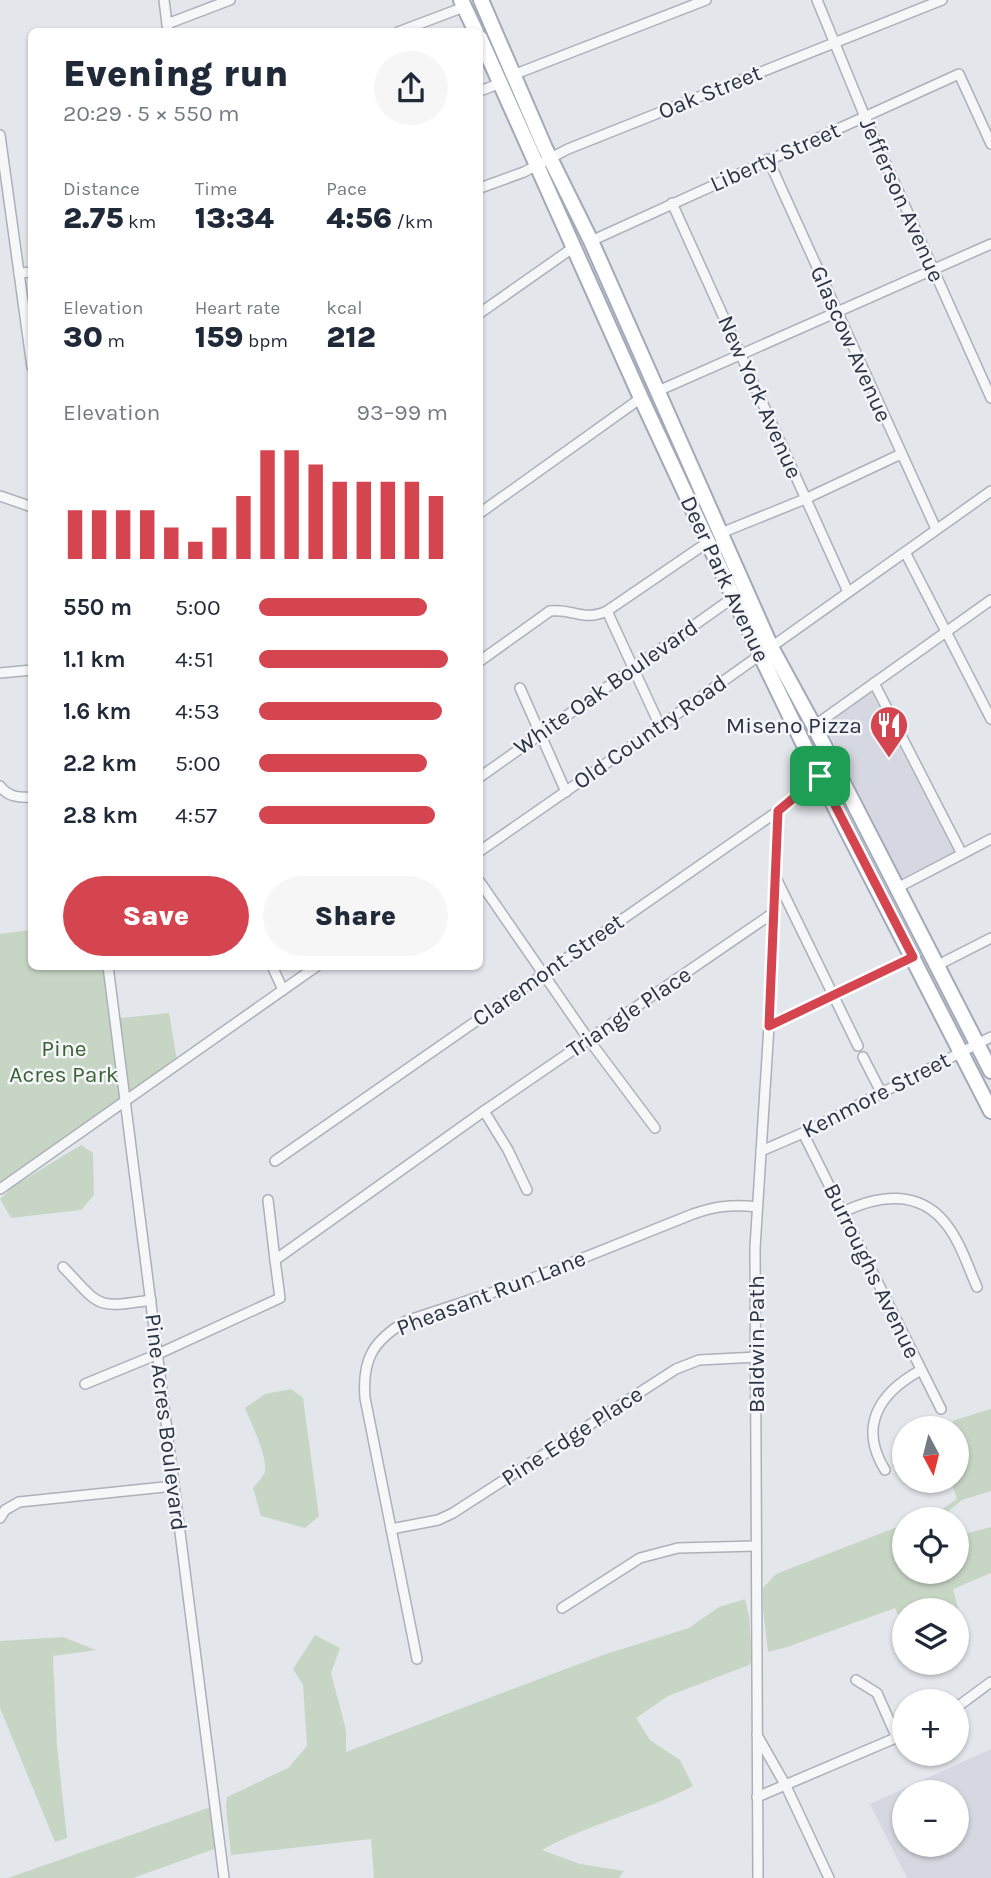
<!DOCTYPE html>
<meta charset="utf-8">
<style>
body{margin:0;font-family:Karla,sans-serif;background:#f6f6f7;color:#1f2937;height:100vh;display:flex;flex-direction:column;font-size:26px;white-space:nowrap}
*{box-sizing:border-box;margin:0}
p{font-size:23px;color:#747a83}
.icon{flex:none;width:38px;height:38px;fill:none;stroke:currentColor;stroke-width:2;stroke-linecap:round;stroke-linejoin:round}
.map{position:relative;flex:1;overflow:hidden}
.panel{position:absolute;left:28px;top:28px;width:455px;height:942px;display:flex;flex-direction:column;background:#fff;border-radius:10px;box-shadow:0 2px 5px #0004}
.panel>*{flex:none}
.needle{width:46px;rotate:173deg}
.controls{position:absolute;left:892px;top:1416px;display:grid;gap:14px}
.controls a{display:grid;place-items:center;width:77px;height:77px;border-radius:50%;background:#fff;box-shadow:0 2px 5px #0004;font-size:35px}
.pin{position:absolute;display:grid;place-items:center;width:60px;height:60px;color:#fff;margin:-30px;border-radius:14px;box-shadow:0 4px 10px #0006}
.round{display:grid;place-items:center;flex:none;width:74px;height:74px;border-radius:37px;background:#f6f6f7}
.overview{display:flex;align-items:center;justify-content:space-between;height:119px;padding:0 35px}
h1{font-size:38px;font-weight:800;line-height:52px}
.metrics{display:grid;grid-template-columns:repeat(3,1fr);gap:10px;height:119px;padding:7px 35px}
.metrics div{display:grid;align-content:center}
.metrics b{font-size:30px;font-weight:800}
.metrics small{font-size:19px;font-weight:400}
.metrics p{font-size:19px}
.chart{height:196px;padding:14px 35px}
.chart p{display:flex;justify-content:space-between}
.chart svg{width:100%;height:126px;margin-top:7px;stroke:#d44550;stroke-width:6}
.cta{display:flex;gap:14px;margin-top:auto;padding:14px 35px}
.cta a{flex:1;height:80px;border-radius:42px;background:#d44550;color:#fff;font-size:28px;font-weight:800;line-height:80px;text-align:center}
.cta a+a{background:#f6f6f7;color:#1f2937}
ul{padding:0 35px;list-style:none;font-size:23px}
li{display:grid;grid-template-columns:112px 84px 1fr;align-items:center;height:52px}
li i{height:18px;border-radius:9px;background:#d44550}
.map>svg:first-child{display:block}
.built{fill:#d5d8e0;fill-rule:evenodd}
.green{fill:#c7d6c4}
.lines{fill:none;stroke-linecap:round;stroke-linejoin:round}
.minor-casing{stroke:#acb0b9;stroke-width:12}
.primary-casing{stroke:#a2a9b8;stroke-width:18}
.minor{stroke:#f6f7f9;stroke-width:9}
.primary{stroke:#fff;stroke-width:14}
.route-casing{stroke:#fff;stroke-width:14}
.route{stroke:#d44550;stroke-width:9}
.labels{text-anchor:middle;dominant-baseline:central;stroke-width:5;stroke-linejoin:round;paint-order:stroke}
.street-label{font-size:23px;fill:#2a3244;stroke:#f3f5f8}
.poi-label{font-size:23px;fill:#2a3244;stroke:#f3f5f8;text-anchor:end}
.park-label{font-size:23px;fill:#3b6136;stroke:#f3f5f8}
</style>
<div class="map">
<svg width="991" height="1878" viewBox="0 0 991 1878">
<rect width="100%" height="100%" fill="#e3e6eb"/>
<g class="built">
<path d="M871,691L954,852L902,878L824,723Z"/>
<path d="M991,1749V1878H907L870,1804ZM905,1792H957V1844H905Z"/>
</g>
<g class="green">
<path d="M31,930L32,966H106L112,1019L169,1013L177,1060L0,1183V934Z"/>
<path d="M81,1145L93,1153L94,1195L81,1210L11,1218L0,1199L12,1187Z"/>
<path d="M291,1389L303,1398L319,1516L305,1528L261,1516L253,1488C256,1484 261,1479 264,1474C270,1461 251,1423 245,1408L265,1394Z"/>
<path d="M991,1409V1491L962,1500L947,1512L950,1519H919L939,1511L957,1499L951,1481L957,1480V1428H944L955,1420Z"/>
<path d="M905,1524V1572H957V1536L991,1527V1573L953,1589L966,1637L957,1644V1610H905V1631L895,1608L787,1647L768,1652L763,1609V1588L776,1574Z"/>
<path d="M745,1599L749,1616L752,1660L749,1665L668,1696L636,1718L650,1740L680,1760L693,1786C644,1812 590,1823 542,1850L580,1864L624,1871L619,1878H374L371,1839L231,1855L226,1806L227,1797L288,1768L307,1746L303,1685L293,1669L315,1635L340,1648L331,1673L346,1730V1752L603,1655L689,1628L719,1607Z"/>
<path d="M63,1637L96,1650L53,1656L57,1746L67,1838L55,1842L0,1708V1641Z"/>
<path d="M211,1807L217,1848L133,1878H8Z"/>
</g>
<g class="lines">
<g class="minor-casing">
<g id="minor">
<path d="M164,0L168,32"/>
<path d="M817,0L865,117L991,398"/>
<path d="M167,24L230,0"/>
<path d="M398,32L464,7"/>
<path d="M513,75L706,0"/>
<path d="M480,91L501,83"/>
<path d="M0,135L32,367"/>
<path d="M768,159L936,529"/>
<path d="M480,188L524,172L568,149L942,0"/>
<path d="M672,203L848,592"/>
<path d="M591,241L959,74L991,144"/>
<path d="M19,273L32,272"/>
<path d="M480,313L574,247"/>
<path d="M658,391L991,244"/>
<path d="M0,496L32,507"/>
<path d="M480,513L641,398"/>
<path d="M721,533L805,499L901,454"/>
<path d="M905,552L991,719"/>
<path d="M607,611L660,726"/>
<path d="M480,661L550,611C573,608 583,622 607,611L708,542"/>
<path d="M0,673L32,670"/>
<path d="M874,683L962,854"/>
<path d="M520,688L566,792"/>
<path d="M814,726L991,600"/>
<path d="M480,777L734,597"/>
<path d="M0,786C8,797 19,798 32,797"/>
<path d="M480,851L660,726L991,491"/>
<path d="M777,880L858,1046"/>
<path d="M480,882L589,1040L655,1128"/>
<path d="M897,888L991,839"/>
<path d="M108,966L224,1878"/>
<path d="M272,966L283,990"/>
<path d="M936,966L991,938"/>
<path d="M769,1026L913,957"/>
<path d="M863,1057L881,1092"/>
<path d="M484,1111L508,1150L527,1190"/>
<path d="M803,1133L941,1409"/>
<path d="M761,1151L803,1133L991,1037"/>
<path d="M275,1161L778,811L819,776"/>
<path d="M0,1189L317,966"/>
<path d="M268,1200L275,1260L484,1111L773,913"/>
<path d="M843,1212C878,1195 919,1189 946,1224C960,1241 968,1267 977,1287"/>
<path d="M63,1267C101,1306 93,1309 151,1300"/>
<path d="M85,1384L158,1354L280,1298L275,1260"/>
<path d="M885,1470C858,1426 879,1393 921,1370"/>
<path d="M0,1518L5,1510L19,1502L174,1486"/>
<path d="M391,1529L438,1520L453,1513L676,1369L699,1360L757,1357"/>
<path d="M562,1608L640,1558L678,1548L756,1546"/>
<path d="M417,1659L365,1398C362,1359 373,1341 406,1321L518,1284L693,1214C716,1206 733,1204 757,1207"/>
<path d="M856,1680L877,1693L897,1738"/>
<path d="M957,1707L991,1682"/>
<path d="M757,1735L786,1786L829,1878"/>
<path d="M757,1797L905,1734"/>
<path d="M758,1878L755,1248L769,1026L778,811"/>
</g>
</g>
<g class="primary-casing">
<g id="primary">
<path d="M461,0L476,32"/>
<path d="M481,0L545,148L591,241L771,647L814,726L991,1071"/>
<path d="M480,38L641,398L760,654L819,776L991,1111"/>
</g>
</g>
<use href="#minor" class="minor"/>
<use href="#primary" class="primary"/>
</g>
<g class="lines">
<g class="route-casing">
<path id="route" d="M820,776L913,957L769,1026L778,811Z"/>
</g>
<use href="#route" class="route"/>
</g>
<defs>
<g id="restaurant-pin" transform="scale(2.0125)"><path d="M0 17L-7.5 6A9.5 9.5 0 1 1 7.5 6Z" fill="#d44550" stroke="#f3f5f8"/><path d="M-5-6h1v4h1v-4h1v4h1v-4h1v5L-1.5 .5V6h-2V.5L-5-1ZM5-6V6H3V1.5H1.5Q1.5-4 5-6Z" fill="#fff"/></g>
</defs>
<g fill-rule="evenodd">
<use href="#restaurant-pin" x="889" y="725"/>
</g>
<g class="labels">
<g class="street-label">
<text transform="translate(710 92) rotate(-22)">Oak Street</text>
<text transform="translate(775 157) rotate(-24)">Liberty Street</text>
<text transform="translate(902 200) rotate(66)">Jefferson Avenue</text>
<text transform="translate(851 344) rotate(66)">Glascow Avenue</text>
<text transform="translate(760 397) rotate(66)">New York Avenue</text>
<text transform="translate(725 579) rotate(65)">Deer Park Avenue</text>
<text transform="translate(606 687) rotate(-35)">White Oak Boulevard</text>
<text transform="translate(650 732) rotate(-35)">Old Country Road</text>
<text transform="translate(548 970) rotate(-35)">Claremont Street</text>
<text transform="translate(629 1012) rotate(-34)">Triangle Place</text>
<text transform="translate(876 1095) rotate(-27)">Kenmore Street</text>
<text transform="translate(872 1271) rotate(64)">Burroughs Avenue</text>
<text transform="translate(491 1293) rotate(-21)">Pheasant Run Lane</text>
<text transform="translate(756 1344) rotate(-90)">Baldwin Path</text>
<text transform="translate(166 1422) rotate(83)">Pine Acres Boulevard</text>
<text transform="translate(572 1436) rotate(-33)">Pine Edge Place</text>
</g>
<g class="poi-label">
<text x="862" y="725">Miseno Pizza</text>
</g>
<g class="park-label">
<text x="64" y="1048">Pine<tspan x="64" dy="26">Acres Park</tspan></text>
</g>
</g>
</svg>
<div class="controls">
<a><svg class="needle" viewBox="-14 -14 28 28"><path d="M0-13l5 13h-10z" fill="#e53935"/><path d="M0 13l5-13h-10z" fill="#747a83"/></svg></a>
<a><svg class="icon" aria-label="locate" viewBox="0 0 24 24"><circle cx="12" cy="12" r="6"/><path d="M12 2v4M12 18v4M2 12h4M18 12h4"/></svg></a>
<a><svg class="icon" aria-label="layers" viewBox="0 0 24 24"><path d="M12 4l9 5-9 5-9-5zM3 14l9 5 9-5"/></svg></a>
<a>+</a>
<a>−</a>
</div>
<div class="pin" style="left:820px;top:776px;background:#1e9e55"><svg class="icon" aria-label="arrive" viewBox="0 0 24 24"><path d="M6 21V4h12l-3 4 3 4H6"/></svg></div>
<section class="panel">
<div class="overview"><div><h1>Evening run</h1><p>20:29 · 5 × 550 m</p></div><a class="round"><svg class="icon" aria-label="share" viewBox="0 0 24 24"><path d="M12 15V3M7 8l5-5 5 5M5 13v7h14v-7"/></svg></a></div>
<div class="metrics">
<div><p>Distance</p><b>2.75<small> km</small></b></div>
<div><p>Time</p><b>13:34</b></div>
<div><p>Pace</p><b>4:56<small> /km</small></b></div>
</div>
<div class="metrics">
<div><p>Elevation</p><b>30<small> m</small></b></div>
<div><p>Heart rate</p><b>159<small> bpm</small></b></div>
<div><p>kcal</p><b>212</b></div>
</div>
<div class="chart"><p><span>Elevation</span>93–99 m</p>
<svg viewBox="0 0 160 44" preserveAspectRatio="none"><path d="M5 44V27M15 44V27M25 44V27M35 44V27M45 44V33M55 44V38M65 44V33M75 44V22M85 44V6M95 44V6M105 44V11M115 44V17M125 44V17M135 44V17M145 44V17M155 44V22"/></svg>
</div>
<ul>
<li><b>550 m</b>5:00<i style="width:89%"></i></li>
<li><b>1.1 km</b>4:51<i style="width:100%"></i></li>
<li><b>1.6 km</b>4:53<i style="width:97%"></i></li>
<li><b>2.2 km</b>5:00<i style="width:89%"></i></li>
<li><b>2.8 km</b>4:57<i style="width:93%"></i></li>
</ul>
<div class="cta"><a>Save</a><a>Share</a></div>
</section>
</div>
